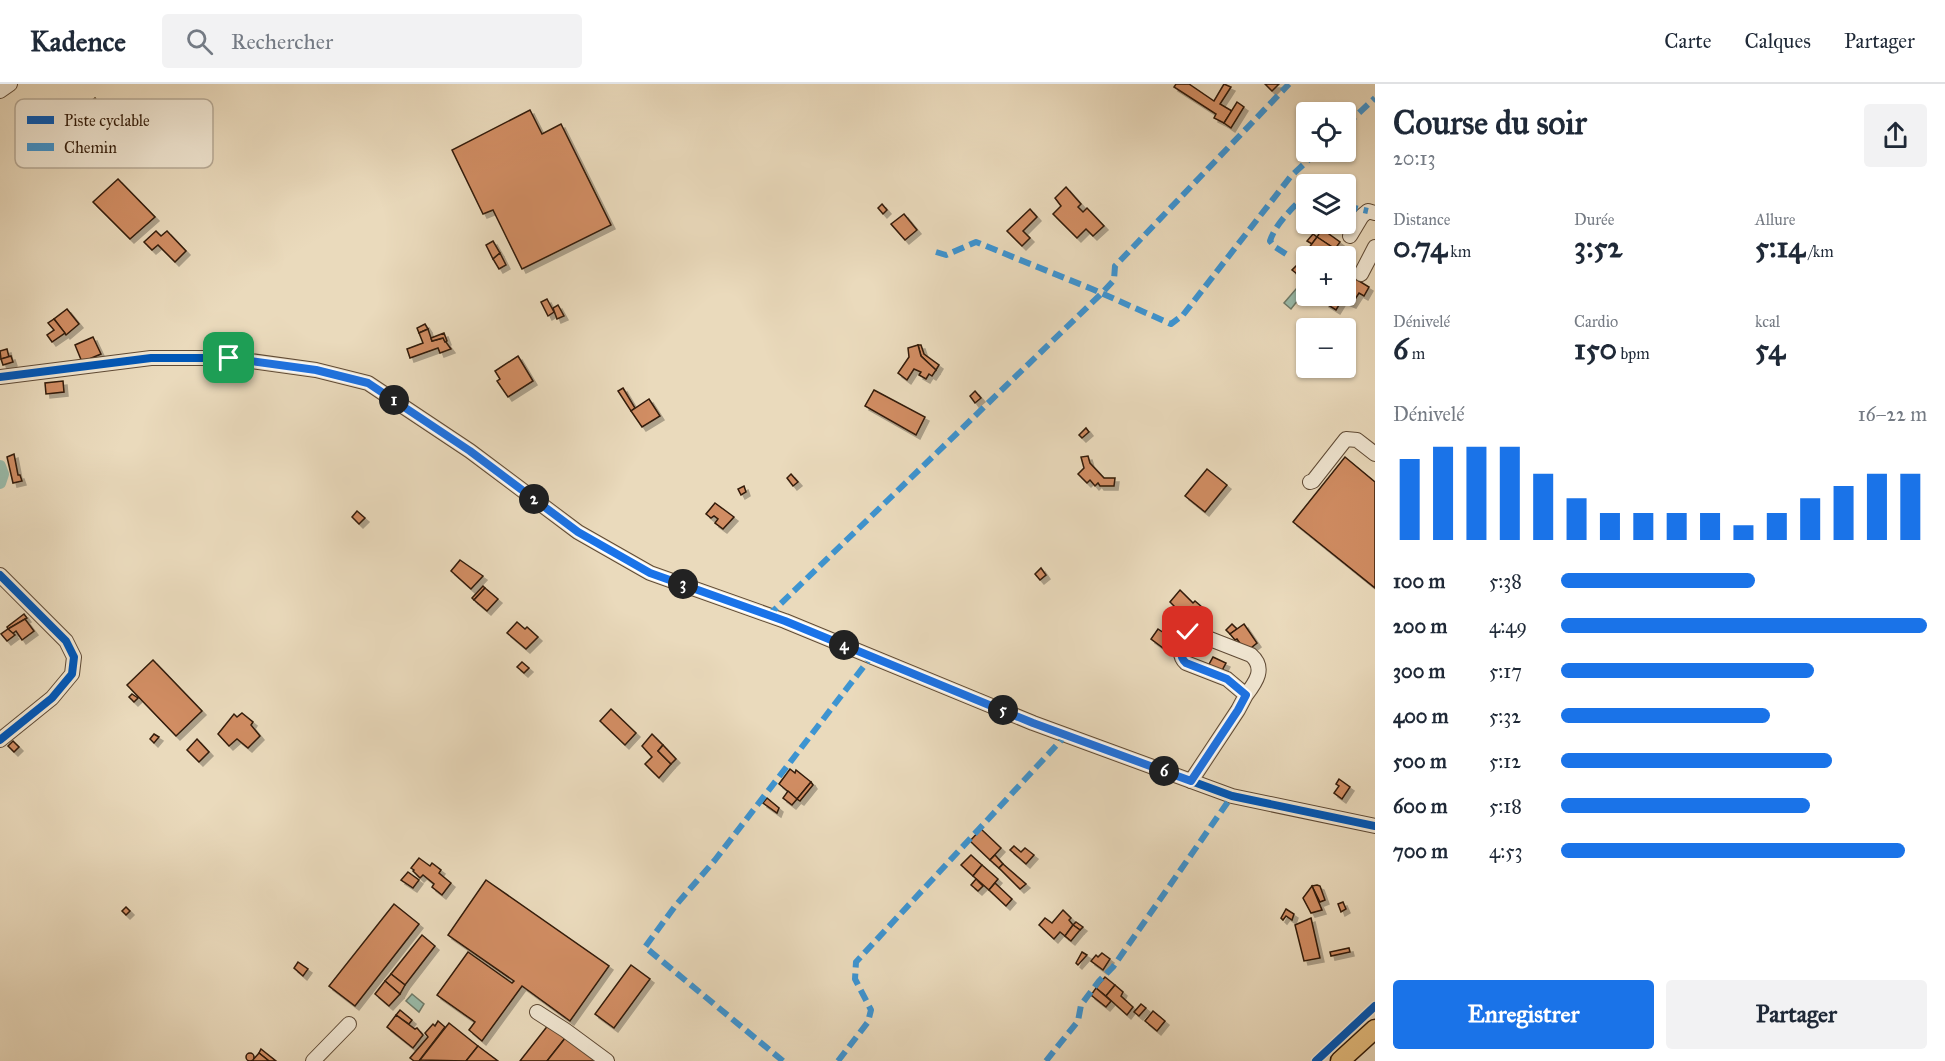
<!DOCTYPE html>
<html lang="fr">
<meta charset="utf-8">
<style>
body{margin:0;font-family:"IM FELL Great Primer",serif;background:#f2f2f3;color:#1f2937;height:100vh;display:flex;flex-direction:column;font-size:22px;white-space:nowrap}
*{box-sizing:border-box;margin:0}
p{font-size:20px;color:#747a83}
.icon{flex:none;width:33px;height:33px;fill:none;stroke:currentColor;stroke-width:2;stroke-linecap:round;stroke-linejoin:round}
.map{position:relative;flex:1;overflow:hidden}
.panel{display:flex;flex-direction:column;background:#fff;width:570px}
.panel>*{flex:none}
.controls{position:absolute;left:1296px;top:18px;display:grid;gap:12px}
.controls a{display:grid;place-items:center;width:60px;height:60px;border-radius:6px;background:#fff;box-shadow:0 2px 4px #0004;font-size:30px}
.pin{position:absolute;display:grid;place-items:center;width:51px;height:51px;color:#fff;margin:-26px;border-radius:12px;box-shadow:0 3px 9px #0006}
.km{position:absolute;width:30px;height:30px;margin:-15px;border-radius:50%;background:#222;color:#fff;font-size:16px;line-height:30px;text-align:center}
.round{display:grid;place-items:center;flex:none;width:63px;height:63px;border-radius:6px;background:#f2f2f3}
.headline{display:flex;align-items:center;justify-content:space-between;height:102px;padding:0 18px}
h1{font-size:33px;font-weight:700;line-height:45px}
.metrics{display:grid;grid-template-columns:repeat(3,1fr);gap:9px;height:102px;padding:6px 18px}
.metrics div{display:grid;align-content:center}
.metrics b{font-size:30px;font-weight:700}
.metrics small{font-size:16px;font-weight:400}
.metrics p{font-size:16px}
.chart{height:168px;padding:12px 18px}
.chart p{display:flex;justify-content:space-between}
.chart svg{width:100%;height:108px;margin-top:6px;stroke:#1a73e8;stroke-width:6}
.button{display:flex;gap:12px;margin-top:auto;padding:12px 18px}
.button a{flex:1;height:69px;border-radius:6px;background:#1a73e8;color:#fff;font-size:24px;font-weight:700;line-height:69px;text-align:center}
.button a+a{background:#f2f2f3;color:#1f2937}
ul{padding:0 18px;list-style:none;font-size:20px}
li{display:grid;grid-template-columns:96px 72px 1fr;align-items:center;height:45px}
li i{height:15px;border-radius:8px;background:#1a73e8}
header{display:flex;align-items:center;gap:36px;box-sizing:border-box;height:84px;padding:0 30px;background:#fff;border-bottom:2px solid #e0e1e3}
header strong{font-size:28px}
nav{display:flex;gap:33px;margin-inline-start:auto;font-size:21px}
.search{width:420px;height:54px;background:#f2f2f3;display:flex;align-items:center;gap:15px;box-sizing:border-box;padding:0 21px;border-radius:6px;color:#747a83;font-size:22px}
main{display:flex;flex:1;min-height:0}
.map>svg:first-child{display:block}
.water{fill:#9ba;stroke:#6f7b69;stroke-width:1.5}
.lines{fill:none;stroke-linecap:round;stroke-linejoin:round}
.canal{stroke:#9ba;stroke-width:12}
.building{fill:#d18d63;stroke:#311a08;stroke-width:1.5;filter:url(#shadow)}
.minor-casing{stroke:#5f4a35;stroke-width:16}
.major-casing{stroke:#311a08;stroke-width:21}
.minor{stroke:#f1e7d3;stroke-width:14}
.major{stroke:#e5bd7e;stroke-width:18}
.quiet{stroke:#3d94d1;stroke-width:6;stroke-dasharray:12 6;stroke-linecap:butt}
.cycleway-casing{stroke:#f1e7d3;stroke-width:11}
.cycleway{stroke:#0057b8;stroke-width:8}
.route-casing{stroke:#fff;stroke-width:12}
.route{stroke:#1a73e8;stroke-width:8}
.key{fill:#f1e7d3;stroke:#b7aa96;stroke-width:1.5}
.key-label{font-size:16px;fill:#311a08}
</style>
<header>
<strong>Kadence</strong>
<div class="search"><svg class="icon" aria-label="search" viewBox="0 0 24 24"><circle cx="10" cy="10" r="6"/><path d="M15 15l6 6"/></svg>Rechercher</div>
<nav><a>Carte</a><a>Calques</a><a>Partager</a></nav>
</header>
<main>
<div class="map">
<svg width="1375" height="977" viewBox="0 0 1375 977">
<defs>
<filter id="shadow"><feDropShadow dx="4" dy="4" stdDeviation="0" flood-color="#0004"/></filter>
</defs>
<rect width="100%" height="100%" fill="#eadabc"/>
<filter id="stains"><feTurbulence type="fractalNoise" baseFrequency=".00333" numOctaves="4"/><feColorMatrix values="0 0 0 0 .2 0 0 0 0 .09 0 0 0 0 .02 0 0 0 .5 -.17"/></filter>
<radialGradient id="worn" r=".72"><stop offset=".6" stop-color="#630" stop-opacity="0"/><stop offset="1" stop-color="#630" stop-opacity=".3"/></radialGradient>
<g class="water">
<path d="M1296,205L1302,211L1291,225L1284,219Z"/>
<path d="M412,910L424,920L419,928L406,917Z"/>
</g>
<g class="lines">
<path class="canal" d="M0,382L3,390L0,399"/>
</g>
<g class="building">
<path d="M1176,0H1189L1214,17L1224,0L1231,3L1220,20L1232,27L1224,39L1214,34L1216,30L1174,3Z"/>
<path d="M1265,0H1279L1272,7Z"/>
<path d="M95,14L115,41L102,51L110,63L98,71L70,33Z"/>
<path d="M1237,18L1244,23L1231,44L1224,39Z"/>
<path d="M530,26L542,50L561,40L611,141L522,185L493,126L483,130L452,66Z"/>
<path d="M118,95L155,133L130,155L93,118Z"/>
<path d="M1066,103L1081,120L1078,123L1083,128L1087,124L1104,142L1093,152L1086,145L1077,154L1053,130L1061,122L1055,114Z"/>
<path d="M882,120L887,126L883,130L878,124Z"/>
<path d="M1030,125L1037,133L1023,147L1030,154L1022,162L1007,147Z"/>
<path d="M904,130L917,146L905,156L891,140Z"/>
<path d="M1322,145L1340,158L1335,165L1317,153Z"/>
<path d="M156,147L161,152L167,147L186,167L175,178L158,161L152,166L144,158Z"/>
<path d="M1313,150L1317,153L1312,160L1307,157Z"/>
<path d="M1317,153L1335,165L1329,172H1319L1308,165Z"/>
<path d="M493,157L500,169L493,175L486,161Z"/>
<path d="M500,169L506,181L499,185L493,175Z"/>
<path d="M1297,181L1306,189V197L1292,186Z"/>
<path d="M1346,189L1369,203L1364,212L1359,209L1352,220L1342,216L1336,226L1325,219L1329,212H1346Z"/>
<path d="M547,215L554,228L548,232L541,218Z"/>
<path d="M558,221L564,232L557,235L553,224Z"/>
<path d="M67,225L79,240L66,251L54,235Z"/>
<path d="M54,235L65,249L52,258L47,251L54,246L48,239Z"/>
<path d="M425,240L428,245L419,249L417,244Z"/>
<path d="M428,245L432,257L443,254L451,265L440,269L438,264L410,274L407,265L423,259L419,249Z"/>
<path d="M444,249L447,257L445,258L443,254L432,257L431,254Z"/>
<path d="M93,253L101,270L82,278L75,261Z"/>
<path d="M918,261H921L924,270L939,281L936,286L921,272Z"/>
<path d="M918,261L921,272L936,286L932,292L929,290L926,295L919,291L921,288L914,285L907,296L898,289L909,273L908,264Z"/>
<path d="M7,265L9,273L1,275L0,267Z"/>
<path d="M11,272L13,278L3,281L1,275Z"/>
<path d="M518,272L533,297L508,313L497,297L500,295L495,287Z"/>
<path d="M63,297L64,308L46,310L45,299Z"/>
<path d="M623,304L635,324L631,327L618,307Z"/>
<path d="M874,306L925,333L916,351L865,322Z"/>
<path d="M975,307L981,314L975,319L970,312Z"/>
<path d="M649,315L660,332L642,343L631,327Z"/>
<path d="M1086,344L1089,348L1082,354L1079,351Z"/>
<path d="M14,370L18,391H20L22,397L13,399L7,373Z"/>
<path d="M1088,372L1090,379L1104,394H1115L1114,402H1100L1098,399L1095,402L1090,396L1087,399L1078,390L1084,384L1081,373Z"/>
<path d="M1345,373L1375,398V504L1293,438Z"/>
<path d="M1207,385L1227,401L1205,428L1185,412Z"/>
<path d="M791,390L798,398L793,402L787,394Z"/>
<path d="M744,402L746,408L741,411L738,405Z"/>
<path d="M715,419L734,433L723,445L715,439L718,435L714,432L711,434L706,430Z"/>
<path d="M357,427L365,434L359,440L352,433Z"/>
<path d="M460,476L483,492L471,505L451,487Z"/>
<path d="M1041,484L1046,491L1040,496L1035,490Z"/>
<path d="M483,502L485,504L474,516L472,514Z"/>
<path d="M485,504L498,515L487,527L474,516Z"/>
<path d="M1180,506L1193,519L1195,517L1202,523L1186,542L1171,530L1176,524L1170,518Z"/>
<path d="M24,530L27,534L8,545L7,543Z"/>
<path d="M25,535L34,547L22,556L16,547L12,550L8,545Z"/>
<path d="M517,538L525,545L527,543L538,553L526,565L507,549Z"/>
<path d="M1232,540L1237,545L1230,550L1226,546Z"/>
<path d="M1244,540L1257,559L1246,568L1237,555L1235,556L1230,550Z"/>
<path d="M8,545L15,551L7,557L1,550Z"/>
<path d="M1158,545L1170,553L1163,564L1151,555Z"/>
<path d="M1213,573L1226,579L1220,590L1207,584Z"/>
<path d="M153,576L202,627L176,652L127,601Z"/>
<path d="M522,578L529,584L524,589L517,583Z"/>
<path d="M132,610L138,614L134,618L129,613Z"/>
<path d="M611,625L636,649L625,661L600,637Z"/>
<path d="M242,629L253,638L251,641L260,652L248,664L237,655L229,662L218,650L234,630L237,633Z"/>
<path d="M154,650L159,653L154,659L150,655Z"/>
<path d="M652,650L663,661L658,667L671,680L659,694L645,680L652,673L642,662Z"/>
<path d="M197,655L209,668L199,678L187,666Z"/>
<path d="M13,657L19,663L14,668L8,662Z"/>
<path d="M663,661L676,675L671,680L658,667Z"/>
<path d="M790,685L795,689L796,686L811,698L797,715L779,700Z"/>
<path d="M1339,695L1350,703L1342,715L1334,709L1339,702L1336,700Z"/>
<path d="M811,698L813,701L800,717L797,715Z"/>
<path d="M788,707L797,715L792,721L783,714Z"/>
<path d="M767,714L779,724L777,729L763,719Z"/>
<path d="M981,745L1001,764L990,776L970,757Z"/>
<path d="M1014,762L1021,768L1025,764L1034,771L1026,780L1010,766Z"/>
<path d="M971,771L982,781L973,792L961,781Z"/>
<path d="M995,771L1003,780L999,784L990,776Z"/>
<path d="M419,774L430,782L432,779L441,786L439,789L451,799L442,811L432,803L434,800L423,791L420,794L413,787L414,786L411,784Z"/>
<path d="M1003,780L1026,800L1020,805L999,784Z"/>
<path d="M982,781L998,795L989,806L973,792Z"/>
<path d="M408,788L419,796L413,804L401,796Z"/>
<path d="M976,795L983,802L978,807L971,801Z"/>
<path d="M486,796L609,882L570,937L522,902L482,957L469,946L475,938L437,911L468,868L512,899L514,897L448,851Z"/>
<path d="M995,799L1012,815L1006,822L989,806Z"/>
<path d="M1317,801L1320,802L1325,816L1320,818L1312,802Z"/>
<path d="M1312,802L1322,826L1311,829L1303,814Z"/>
<path d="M1343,818L1346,825L1341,828L1338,820Z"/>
<path d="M394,820L419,840L355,922L329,902Z"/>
<path d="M126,823L130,827L126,831L122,827Z"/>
<path d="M1286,825L1294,830L1292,836L1286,832L1283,836L1281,834Z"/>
<path d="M1063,826L1071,834L1069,836L1073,841L1065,852L1060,848L1054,855L1039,841L1045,834L1052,839Z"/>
<path d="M1311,834L1320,874L1304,877L1295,841Z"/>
<path d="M1076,838L1083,843L1080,846L1073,841Z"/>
<path d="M1073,841L1080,846L1071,857L1065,852Z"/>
<path d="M422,851L435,862L405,901L391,890Z"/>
<path d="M1349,864L1350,868L1331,872L1330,868Z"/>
<path d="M1082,868L1087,871L1078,881L1076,879Z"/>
<path d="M1102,869L1110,875L1103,886L1091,877L1096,871L1098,873Z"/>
<path d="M298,878L308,885L303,892L294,884Z"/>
<path d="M631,881L650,895L614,944L595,930Z"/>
<path d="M391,890L405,901L400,910L385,897Z"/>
<path d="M1105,893L1115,901L1106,912L1096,904Z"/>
<path d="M385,897L400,910L389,922L375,910Z"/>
<path d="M1115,901L1123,908L1121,912L1133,923L1127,931L1106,912Z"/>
<path d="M1096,904L1111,917L1106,923L1091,911Z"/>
<path d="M1141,920L1146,924L1139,932L1134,928Z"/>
<path d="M400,926L412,936L409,940L396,931Z"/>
<path d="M1153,927L1165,937L1157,947L1145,937Z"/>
<path d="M396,931L415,945L417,944L423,951L413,964L387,943Z"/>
<path d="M438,937L445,943L419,977H414L410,974L428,953L425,949L433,940L435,942Z"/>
<path d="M449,939L478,962L466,977L420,976Z"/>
<path d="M549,940L566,953L547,977H520Z"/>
<path d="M566,953L599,977H547Z"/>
<path d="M478,962L498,977H466Z"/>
<path d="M261,965L276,977H269L259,969Z"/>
<path d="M259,969L269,977H252Z"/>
<circle cx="250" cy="973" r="4"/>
</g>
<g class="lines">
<g class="minor-casing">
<g id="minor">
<path d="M0,7L10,0"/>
<path d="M1350,152L1362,132L1368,127L1375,129"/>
<path d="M1361,190L1375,163"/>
<path d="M0,293L151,274H229L316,286L368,299L470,367L578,448L650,489L785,537L1033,639L1232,712L1375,742"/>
<path d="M1310,398L1313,397L1346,355L1357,356L1375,370"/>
<path d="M0,491L66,557L74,573L72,590L52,614L0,656"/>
<path d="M1191,697L1238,626L1246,611L1227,595L1186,579C1177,571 1182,560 1185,550L1192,548L1251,571C1266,584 1256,598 1246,611"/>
<path d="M537,928L565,946L607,977"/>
<path d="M313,977L349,940"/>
</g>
</g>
<g class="major-casing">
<path id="major" d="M1340,977L1375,945"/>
</g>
<use href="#minor" class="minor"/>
<use href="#major" class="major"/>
<g class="quiet">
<path d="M1346,41L1375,14"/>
<path d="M1346,122L1368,127"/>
<path d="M936,168L946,171L976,158L1092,205L1171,240L1183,231L1291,92L1317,68"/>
<path d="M1286,170L1275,163L1270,157C1275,141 1291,125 1303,114H1306"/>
<path d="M768,532L1102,209L1114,196L1115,182L1289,0"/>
<path d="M783,977L645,863L676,821L715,776L871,573"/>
<path d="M838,977L868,938L871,926L855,895L856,878L1066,651"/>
<path d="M1046,977L1078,937L1081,921L1099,897L1113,883L1232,712"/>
</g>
<g class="cycleway-casing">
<g id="cycleway">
<path d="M0,293L151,274H229L316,286L368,299L470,367L578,448L650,489L785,537L1033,639L1232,712L1375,742"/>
<path d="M0,491L66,557L74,573L72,590L52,614L0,656"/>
<path d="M1316,977L1375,922"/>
</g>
</g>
<use href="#cycleway" class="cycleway"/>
</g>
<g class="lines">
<g class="route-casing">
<path id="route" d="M229,274L316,286L368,299L470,367L578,448L650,489L785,537L1033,639L1191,697L1238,626L1246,611L1227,595L1186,579C1177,571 1181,556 1188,548"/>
</g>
<use href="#route" class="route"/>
</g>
<rect x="15" y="15" width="198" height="69" rx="9" class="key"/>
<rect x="27" y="32" width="27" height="8" fill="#0057b8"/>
<rect x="27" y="59" width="27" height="8" fill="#3d94d1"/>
<g class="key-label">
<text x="64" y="42">Piste cyclable</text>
<text x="64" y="69">Chemin</text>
</g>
<rect width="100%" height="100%" filter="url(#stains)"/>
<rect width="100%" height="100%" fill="url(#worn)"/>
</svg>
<div class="controls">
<a><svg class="icon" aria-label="locate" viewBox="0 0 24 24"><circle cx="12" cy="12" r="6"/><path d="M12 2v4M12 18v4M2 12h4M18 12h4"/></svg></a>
<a><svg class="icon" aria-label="layers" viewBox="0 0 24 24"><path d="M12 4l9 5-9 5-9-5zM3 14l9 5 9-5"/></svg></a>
<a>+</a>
<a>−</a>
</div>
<div class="pin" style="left:229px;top:274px;background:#1e9e55"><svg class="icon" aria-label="arrive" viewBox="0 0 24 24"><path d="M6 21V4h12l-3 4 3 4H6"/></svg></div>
<div class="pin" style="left:1188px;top:548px;background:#d93025"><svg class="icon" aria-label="check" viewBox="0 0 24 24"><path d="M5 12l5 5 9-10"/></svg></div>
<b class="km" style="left:394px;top:316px">1</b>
<b class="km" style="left:534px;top:415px">2</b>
<b class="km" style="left:683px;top:500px">3</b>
<b class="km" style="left:844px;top:561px">4</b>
<b class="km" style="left:1003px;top:626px">5</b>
<b class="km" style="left:1164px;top:687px">6</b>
</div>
<section class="panel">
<div class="headline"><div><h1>Course du soir</h1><p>20:13</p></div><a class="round"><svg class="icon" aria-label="share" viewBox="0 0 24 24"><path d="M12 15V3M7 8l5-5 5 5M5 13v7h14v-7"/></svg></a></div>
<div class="metrics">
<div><p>Distance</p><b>0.74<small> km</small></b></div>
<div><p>Durée</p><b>3:52</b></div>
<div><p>Allure</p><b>5:14<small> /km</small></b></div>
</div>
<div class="metrics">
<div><p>Dénivelé</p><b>6<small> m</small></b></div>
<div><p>Cardio</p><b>150<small> bpm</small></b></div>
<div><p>kcal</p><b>54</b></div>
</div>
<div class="chart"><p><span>Dénivelé</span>16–22 m</p>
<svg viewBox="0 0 160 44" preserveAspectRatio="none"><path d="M5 44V11M15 44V6M25 44V6M35 44V6M45 44V17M55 44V27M65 44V33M75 44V33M85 44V33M95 44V33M105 44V38M115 44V33M125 44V27M135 44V22M145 44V17M155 44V17"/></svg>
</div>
<ul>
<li><b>100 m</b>5:38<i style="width:53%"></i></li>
<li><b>200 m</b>4:49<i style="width:100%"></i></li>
<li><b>300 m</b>5:17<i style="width:69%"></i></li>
<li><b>400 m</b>5:32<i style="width:57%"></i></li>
<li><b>500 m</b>5:12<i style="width:74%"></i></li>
<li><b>600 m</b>5:18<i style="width:68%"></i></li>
<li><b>700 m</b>4:53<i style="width:94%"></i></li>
</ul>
<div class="button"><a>Enregistrer</a><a>Partager</a></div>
</section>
</main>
